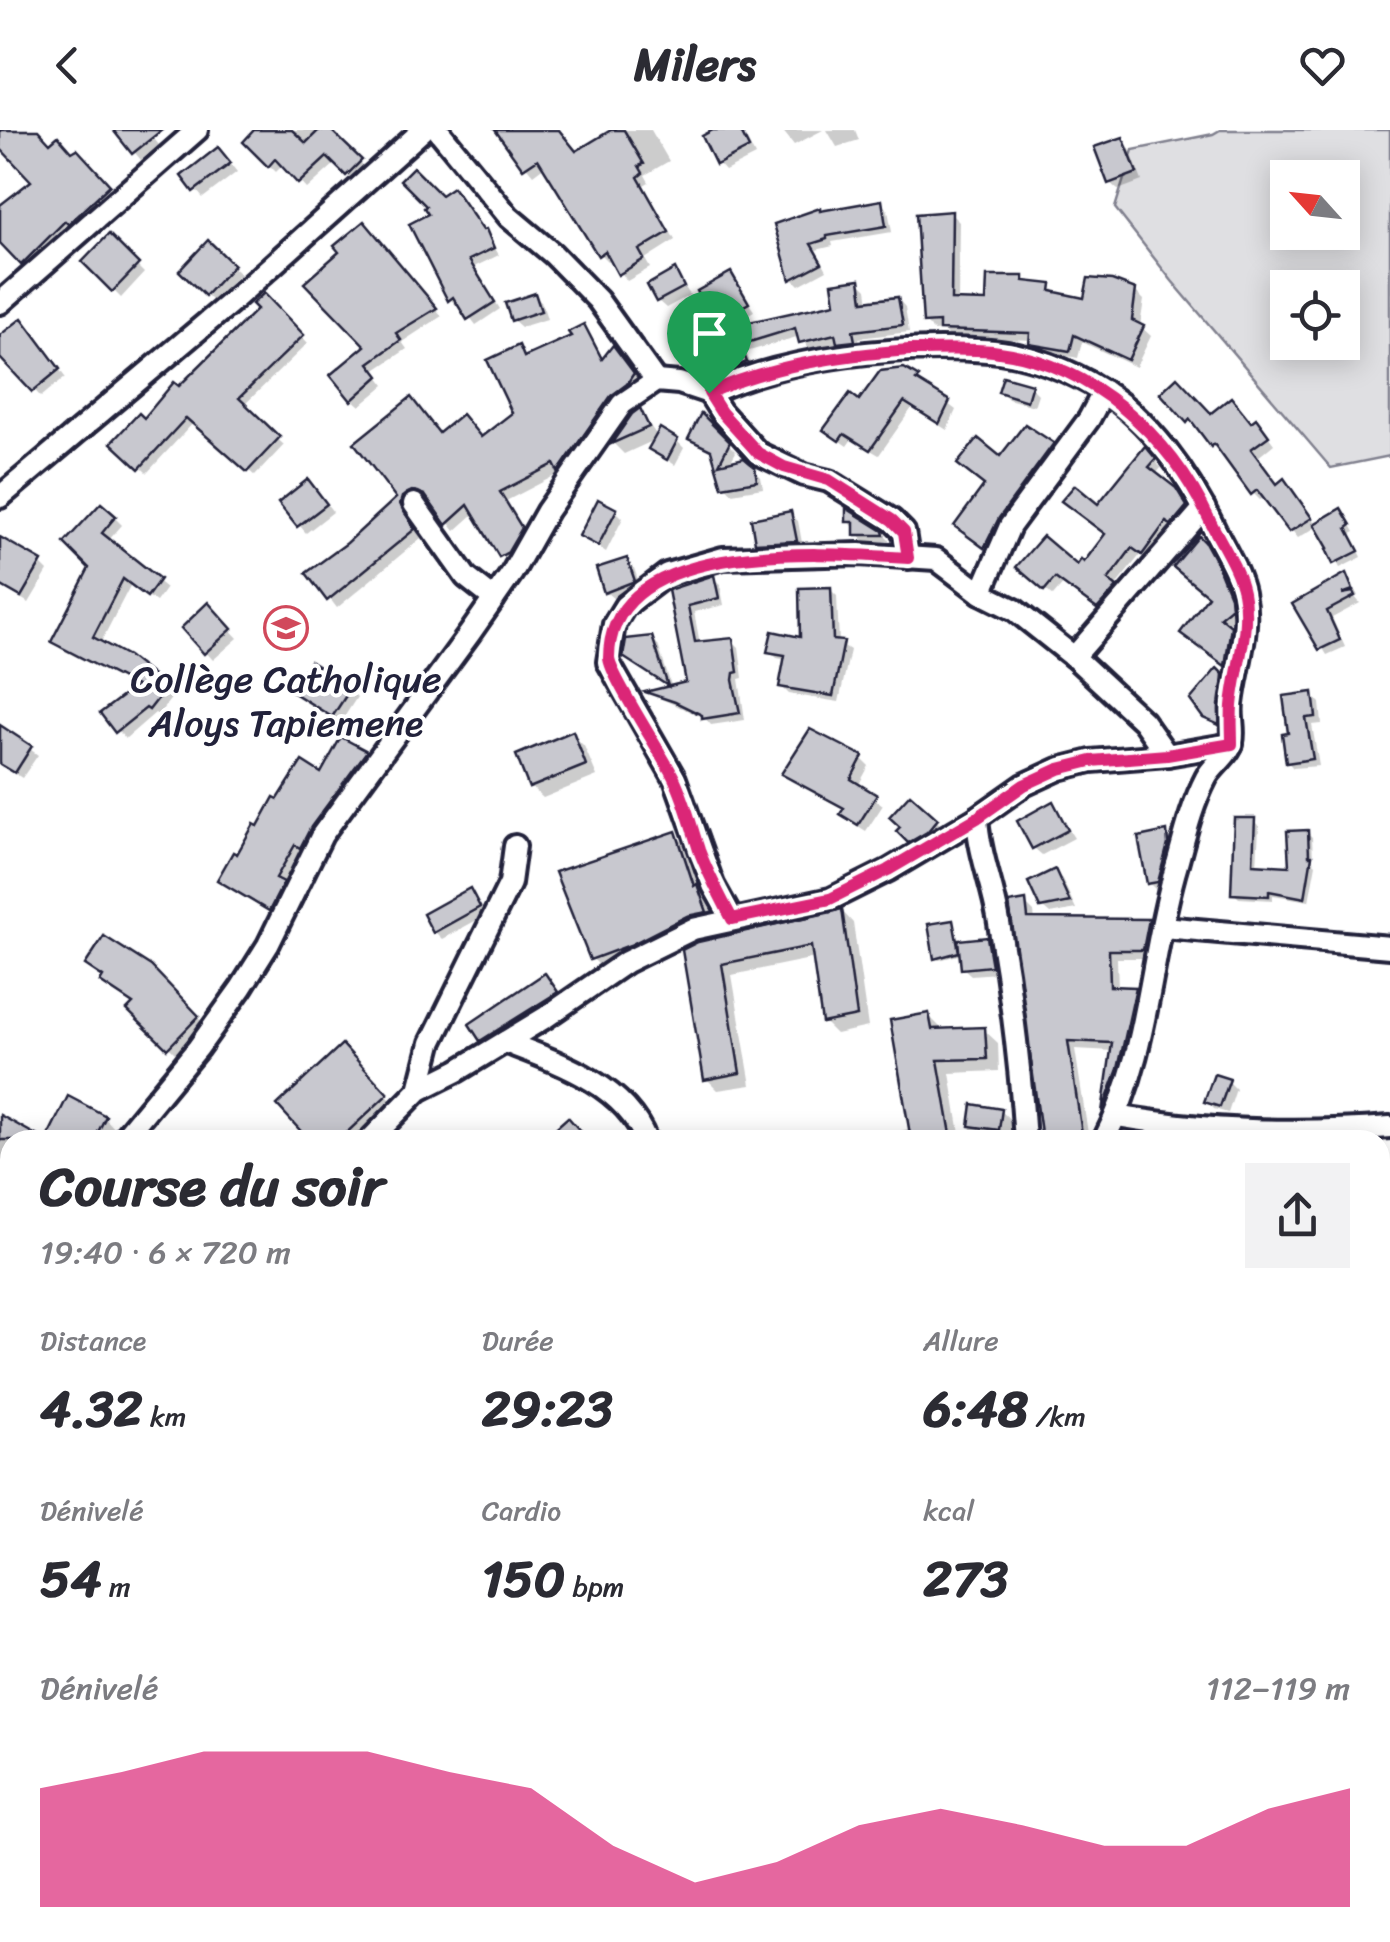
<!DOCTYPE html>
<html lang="fr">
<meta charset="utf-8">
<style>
body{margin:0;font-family:Sriracha,sans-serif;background:#f2f2f3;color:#2b2b33;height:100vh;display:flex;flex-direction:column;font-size:38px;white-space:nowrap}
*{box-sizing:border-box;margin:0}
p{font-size:32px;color:#7c7c81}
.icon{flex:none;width:55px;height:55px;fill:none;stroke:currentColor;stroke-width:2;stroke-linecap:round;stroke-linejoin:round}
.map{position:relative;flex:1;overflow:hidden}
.side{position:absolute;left:0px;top:1000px;width:1390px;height:812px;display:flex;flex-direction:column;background:#fff;border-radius:30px 30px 0 0;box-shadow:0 5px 25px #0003}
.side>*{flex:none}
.needle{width:65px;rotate:297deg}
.controls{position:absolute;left:1270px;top:30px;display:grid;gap:20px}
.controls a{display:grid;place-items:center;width:90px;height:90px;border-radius:0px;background:#fff;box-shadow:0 5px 25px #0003;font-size:50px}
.pin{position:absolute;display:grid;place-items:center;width:85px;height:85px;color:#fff;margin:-102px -42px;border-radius:50% 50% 50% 0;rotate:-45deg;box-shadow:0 0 10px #0007}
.pin .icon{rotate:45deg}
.round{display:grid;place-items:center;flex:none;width:105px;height:105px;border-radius:0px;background:#f2f2f3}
.headline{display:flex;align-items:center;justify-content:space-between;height:170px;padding:0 40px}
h1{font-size:55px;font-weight:700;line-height:75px}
.stats{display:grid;grid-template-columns:repeat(3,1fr);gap:15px;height:170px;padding:10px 40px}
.stats div{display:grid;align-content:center}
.stats b{font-size:50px;font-weight:700}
.stats small{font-size:28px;font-weight:400}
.stats p{font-size:28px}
.chart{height:280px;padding:20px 40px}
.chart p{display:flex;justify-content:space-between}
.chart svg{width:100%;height:180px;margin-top:10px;fill:#db2777;opacity:.7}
header{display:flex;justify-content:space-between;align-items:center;height:130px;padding:0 40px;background:#fff;font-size:45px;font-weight:700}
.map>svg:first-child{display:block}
.green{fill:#dfdfe2;stroke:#80808e;stroke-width:2.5;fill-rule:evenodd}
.shadow{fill:#0003}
.building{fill:#c8c8cf;stroke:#22223b;stroke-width:2.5}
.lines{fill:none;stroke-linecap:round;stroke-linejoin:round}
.minor-casing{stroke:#22223b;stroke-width:28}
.minor{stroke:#fff;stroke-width:20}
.route-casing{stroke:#fff;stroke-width:20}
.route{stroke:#db2777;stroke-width:12}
.labels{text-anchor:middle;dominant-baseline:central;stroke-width:8;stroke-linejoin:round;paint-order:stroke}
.poi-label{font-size:38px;fill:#22223b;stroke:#fff}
</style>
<header><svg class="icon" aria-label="back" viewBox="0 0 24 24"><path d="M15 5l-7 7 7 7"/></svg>Milers<svg class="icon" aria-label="heart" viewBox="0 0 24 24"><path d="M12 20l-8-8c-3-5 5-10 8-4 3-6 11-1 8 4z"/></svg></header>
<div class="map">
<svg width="1390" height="1812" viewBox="0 0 1390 1812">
<rect width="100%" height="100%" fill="#fff"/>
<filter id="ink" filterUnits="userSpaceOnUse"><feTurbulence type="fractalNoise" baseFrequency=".01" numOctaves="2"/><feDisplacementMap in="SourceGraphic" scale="20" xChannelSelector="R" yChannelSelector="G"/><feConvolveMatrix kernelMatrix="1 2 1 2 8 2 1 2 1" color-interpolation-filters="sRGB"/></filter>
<g filter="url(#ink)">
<path class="green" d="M1220,0H1390V326L1331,338L1172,151L1115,78L1133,20L1213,4ZM1288,48H1342V102H1288ZM1288,158H1342V212H1288Z"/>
<g class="shadow">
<path d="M4,0H35L50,16L73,25L76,22L116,65L31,141L0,108V78L35,52L0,15V4Z"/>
<path d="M116,0H147L159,15L141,30Z"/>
<path d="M258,0H327L367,39L354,52L336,33L307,59L284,34L276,42L246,12Z"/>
<path d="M496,0H536L581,61L616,0H651L669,31L645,45L649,52L644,55L675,110L645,129L650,138L627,151L612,129L608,132L600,124L545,36L533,45Z"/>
<path d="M719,0H742L755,26L725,41L718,33Z"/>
<path d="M782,0H823L794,15Z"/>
<path d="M827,0H855L859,10L837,17Z"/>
<path d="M1122,9L1129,17L1142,51L1118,60L1110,53Z"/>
<path d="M225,27L237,42L203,68L184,46Z"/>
<path d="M441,68L485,102L499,125L474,137L500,179L476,195L460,174L457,176L450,169L432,84Z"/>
<path d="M881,73L888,80L892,102L832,112L833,116L816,120L827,140L799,155L793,149L777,96Z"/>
<path d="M951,84L959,92L958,173L989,174L1023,149L1029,154L1051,157L1060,166L1086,171L1135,161L1144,170L1140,196L1151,206L1136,237L1082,212L1078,228L1040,221L1032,210L950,207L943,200L934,201L925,192Z"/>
<path d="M371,101L442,186L402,212L407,219L374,241L385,255L360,276L352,269L369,216Z"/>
<path d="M109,108L144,143L121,168L85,132Z"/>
<path d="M208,114L240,144L213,171L182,141Z"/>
<path d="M675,142L690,165L666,178L658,171Z"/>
<path d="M731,145L754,181L723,198L716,191Z"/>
<path d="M859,151L867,159L869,173L898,169L905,177L909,202L859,208L861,218L847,219L839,212L809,219L800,206L746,222L753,240L718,253L710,245L712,230L703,205L838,175Z"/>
<path d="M264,166L308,213L243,276L284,315L255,346L194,292L147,343L115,313L144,291L261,179Z"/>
<path d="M534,166L542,173L547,189L521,197L513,190Z"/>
<path d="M583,197L591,205L604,230L621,226L640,253L567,348L562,342L506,371L529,407L509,434L475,383L455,401L432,371L421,367L409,376L407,384L421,408L337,478L310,443L348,415L399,369L440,305L481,309L515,284L518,218L528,228L574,208Z"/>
<path d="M29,199L65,247L41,267L0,224V208Z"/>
<path d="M903,240L956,280L947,300L912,278L879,325L852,309L847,316L834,307L860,273Z"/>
<path d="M1030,256L1038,264L1034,276L1008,269L1001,261Z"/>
<path d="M1163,263L1211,286L1263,299L1274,314L1257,328L1278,356L1284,351L1317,395L1346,386L1355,402L1351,404L1362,427L1340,438L1318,396L1298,408L1265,367L1260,370L1253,363L1198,296L1196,298Z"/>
<path d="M640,282L658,307L677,311L684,318L675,335L651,319L657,309L624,324L614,314Z"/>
<path d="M702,287L736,322L729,334L753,339L761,347L763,358L732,363L725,355L714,324L691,308Z"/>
<path d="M1052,315L1059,322L991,423L964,402L1001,330Z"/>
<path d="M1152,326L1161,338L1155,345L1183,368L1192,384L1150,431L1141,424L1114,458L1123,466L1106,485L1064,453L1053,466L1027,445L1084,435L1107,405L1098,378Z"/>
<path d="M316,360L333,382L306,403L281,374Z"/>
<path d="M616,381L623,388L606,422L582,406Z"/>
<path d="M849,382L882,403L890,411H864L849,391Z"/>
<path d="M790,384L798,391L803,418L765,420L757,412Z"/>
<path d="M114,387L122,395L108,411L166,458L156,472L131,454L100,514L173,566L158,585L155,583L125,609L104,583L137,558L61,519L54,512L92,438L67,413Z"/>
<path d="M1199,410L1212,422L1236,475L1238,486L1226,495L1237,506L1232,541L1191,510L1211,467Z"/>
<path d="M0,424L40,433L48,441L29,473L0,456Z"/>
<path d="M626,431L634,438L641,459L614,469L606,462L599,440Z"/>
<path d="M1346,446L1352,453L1358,466L1355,467L1360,473L1332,488L1345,517L1327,525L1296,475Z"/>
<path d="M713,448L720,454L724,475L694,482L700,514L732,510L739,517L743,548L739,549L745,590L711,595L705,588L650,564L689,554L671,461Z"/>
<path d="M830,459L837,466L839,513L850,520L839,572L789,564L782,557L787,530L777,528L770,521L803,510Z"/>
<path d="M208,476L238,508L213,530L184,498Z"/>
<path d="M651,508L658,515L672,558L632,533Z"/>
<path d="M1217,542L1229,554L1225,600L1205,586Z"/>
<path d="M350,560L357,567L341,592L302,568Z"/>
<path d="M1312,565L1320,573L1322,594L1312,595L1319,636L1293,638L1286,630L1291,606Z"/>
<path d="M0,597L38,625L22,648L0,634Z"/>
<path d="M572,604L584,616L597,646L543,668L531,657Z"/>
<path d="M365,623L374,631L304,722L284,756L291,763L278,787L220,750L259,700L322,646Z"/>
<path d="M861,628L869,636L858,656L883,675L866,701L850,691L843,683L845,680L791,651L784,644Z"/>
<path d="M911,668L944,698L917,719L899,701Z"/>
<path d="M1052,674L1074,708L1042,725L1034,718Z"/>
<path d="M1254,691L1259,696L1257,737L1291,739L1307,702L1312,707L1313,731L1316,734L1309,771L1273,765V770L1239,768L1234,763Z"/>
<path d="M1166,703L1173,711L1165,759L1157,761L1149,753Z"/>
<path d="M675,704L687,716L703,764L717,793L604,840L592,828Z"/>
<path d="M1055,742L1062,749L1076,779L1050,784L1042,777Z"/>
<path d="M470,761L486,785L442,809L435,802Z"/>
<path d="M1025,773L1034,782L1035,791H1148L1157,800L1151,828H1117L1118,859H1135L1144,868L1111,988L1104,981L1113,921L1075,919L1089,1010H1043Z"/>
<path d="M842,781L853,793L868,897L836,904L824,892L815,828L732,845L751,955L718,960L707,949L685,821Z"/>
<path d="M952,792L958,813L987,810L994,817L998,843L971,845L963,838L962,824L939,830L936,828Z"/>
<path d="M88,835L150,838L207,897L178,926L131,880L135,876L113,861L103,852L105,849Z"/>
<path d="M545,846L568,875L494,921L482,909Z"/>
<path d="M928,885L942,899L984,900L998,913L999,941L950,943L961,1010H887L885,1005L912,998Z"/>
<path d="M358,934L402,982L372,1010H312Z"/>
<path d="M1229,952L1236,959L1228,983L1214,979L1207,971Z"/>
<path d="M974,977L1001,981L1015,994L1012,1010H969Z"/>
<path d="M0,988L35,1010H10V1050L0,1044Z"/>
<path d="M105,988L116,1000L111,1010H51Z"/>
<path d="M848,1000L858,1010H812V1007Z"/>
<path d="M1381,1186L1390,1190V1235L1380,1231Z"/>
<path d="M0,1241L3,1244L10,1241V1282L0,1287Z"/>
<path d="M10,1318V1376L0,1381V1322Z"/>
<path d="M1380,1323L1390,1325V1377L1380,1401Z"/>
<path d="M6,1458L10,1462V1481L0,1483V1459Z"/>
<path d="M1380,1532L1390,1533V1718H1382L1380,1727Z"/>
<path d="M0,1623L10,1626V1664L0,1662Z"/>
<path d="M1,1736L10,1745V1794L0,1791Z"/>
<path d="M1380,1759L1387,1766L1380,1779Z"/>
<path d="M10,1800V1802H143L140,1812H7Z"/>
<path d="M1380,1801L1390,1802V1812H1345L1346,1802Z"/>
<path d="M263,1802H300L303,1812H266Z"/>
<path d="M362,1802H397L402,1812H367Z"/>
<path d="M526,1802H568L569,1812H528Z"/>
<path d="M692,1802H843V1812H697Z"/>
<path d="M919,1802H962L965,1806L971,1802H1004L1013,1812H917L921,1805Z"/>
<path d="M1066,1802H1103L1110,1812H1073Z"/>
<path d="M1117,1802H1180L1168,1809L1170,1812H1122Z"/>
<path d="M1219,1802H1262L1269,1812H1224Z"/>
</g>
<g class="building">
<path d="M0,0H38L50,13L58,6L72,22L77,19L110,55L68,94L65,91L21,135L0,113V75L31,51L0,18Z"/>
<path d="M113,0H162L132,24Z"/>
<path d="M254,0H292L306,13L319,0H331L362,30L346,46L327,27L298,54L275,29L268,37L243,12Z"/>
<path d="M495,0H559L576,21L611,0H624L644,34L639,36L643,43L638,47L669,102L639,120L644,129L618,145L605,121L598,126L538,29L523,39Z"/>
<path d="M713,0H740L749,18L716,35L702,6Z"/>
<path d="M1123,7L1137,43L1108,54L1094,17Z"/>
<path d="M218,17L231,33L193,62L181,46Z"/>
<path d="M413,37L441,65L453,57L483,100L486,99L494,118L469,130L495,172L467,190L453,167L448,171L409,94L428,84L424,78L426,76L400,50Z"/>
<path d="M882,70L886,96L827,106V109L811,114L822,133L790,150L774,94L820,78V81Z"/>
<path d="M952,81L951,170L986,171L987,146H1024V151L1052,154L1051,161L1084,168L1088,148L1112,150L1136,159L1132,190L1144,196L1128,230L1074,205L1070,221L1029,214L1030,203L939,200V192L923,193L916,84Z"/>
<path d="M364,91L437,178L396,203L401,210L369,233L379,246L351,271L330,245L365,216L304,153L339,122L334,116Z"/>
<path d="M109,104L139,134L112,162L82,132Z"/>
<path d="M208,110L234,135L205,166L179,141Z"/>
<path d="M675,139L684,157L656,172L647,155Z"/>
<path d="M731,142L749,173L714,192L697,161Z"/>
<path d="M860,149L863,171L898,167L903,195L853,201L855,211L837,213L835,204L799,213L795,198L740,215L747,232L708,247L702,231L709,228L700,203L835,173L832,153Z"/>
<path d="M264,163L304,205L239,268L280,307L247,342L186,288L139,339L111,313L139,283L144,288L174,252L179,256L257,179L252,174Z"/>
<path d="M535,163L541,181L511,191L505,173Z"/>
<path d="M22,188L60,239L32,262L0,228V205Z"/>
<path d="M584,194L602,229L613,215L634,243L627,254L611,266L558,342L554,334L500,362L522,398L508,422L499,427L468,375L446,395L425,365L412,361L402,367L400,374L415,399L327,471L306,443L347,413L396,368L354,313L411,267L439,303L462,284L481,307L512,283L487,230L519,215L524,227L571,206L568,202Z"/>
<path d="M904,238L919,247L916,250L950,271L939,294L904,272L870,320L844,304L839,311L823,300L850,263L859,270L880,241Z"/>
<path d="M1003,246L1032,254L1027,271L998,262Z"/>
<path d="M1177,247L1211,283L1231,267L1251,292L1256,288L1269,306L1251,319L1277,354L1284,348L1312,388L1289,402L1257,360L1251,365L1214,314L1211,317L1190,289L1187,293L1160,263Z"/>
<path d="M640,278L649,297L611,314L632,284Z"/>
<path d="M701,283L730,312L719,334L744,328L755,337L757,351L722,357L711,320L688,309Z"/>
<path d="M1025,294L1054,313L999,388L984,418L954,396L984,355L957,334L978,308L1000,326Z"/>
<path d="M660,298L678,309L667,330L648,319Z"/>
<path d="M1145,316L1156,329L1149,337L1176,358L1187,376L1171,395L1166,392L1142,425L1132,418L1108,450L1117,457L1097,479L1055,448L1044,461L1016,437L1043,406L1077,435L1081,429L1084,432L1105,404L1061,371L1075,355L1098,374Z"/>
<path d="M308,349L327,374L297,397L278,373Z"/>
<path d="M598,369L617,379L598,416L579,406Z"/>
<path d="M101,373L116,386L102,403L160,449L147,467L123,449L93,507L128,526L167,557L149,580L146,578L115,603L100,583L136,556L51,512L89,438L64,413Z"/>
<path d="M846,378L883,401L884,405H854V392H846Z"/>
<path d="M1341,378L1351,395L1347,398L1359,421L1333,434L1326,419L1328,418L1314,394Z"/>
<path d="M791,381L797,411L755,413L751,389Z"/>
<path d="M1199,406L1205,412L1217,434L1230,466L1231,478L1220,487L1231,496L1225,536L1180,503L1208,466L1173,437Z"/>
<path d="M0,407L42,431L21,467L0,455Z"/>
<path d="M627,428L635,451L604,463L596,438Z"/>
<path d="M1346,443L1353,460L1342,464L1353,462L1355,466L1327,481L1340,510L1319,520L1292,474Z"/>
<path d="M714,445L719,468L688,476L695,512L733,508L738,542L734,543L733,550L740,583L702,589V585L675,572L645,562L686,552L668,460Z"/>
<path d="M831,457L833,510L844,511L833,566L779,557L785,525L767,522L772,501L800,507L799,458Z"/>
<path d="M208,472L232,499L204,524L181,498Z"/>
<path d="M652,506L668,556L623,527L626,509Z"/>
<path d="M310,531L351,558L332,587L291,561Z"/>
<path d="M1217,538L1223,544L1219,595L1203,588L1190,570Z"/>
<path d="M1313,562L1316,587L1306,588L1313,629L1286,633L1282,604L1288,603L1283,566Z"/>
<path d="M0,595L32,616L15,643L0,634Z"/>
<path d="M810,599L863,626L851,649L877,665L858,695L840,684L844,678L781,644Z"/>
<path d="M573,601L586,635L529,658L516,625Z"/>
<path d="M341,607L367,621L311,697L300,718L295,715L276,748L284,752L269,781L217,750L233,722L237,724L254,694L258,696L274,667L278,669L302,631L321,643Z"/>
<path d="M910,664L938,689L927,702L908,713L896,701L900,697L889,687Z"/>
<path d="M1053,671L1068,700L1032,719L1017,691Z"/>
<path d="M1234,688H1255L1253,734L1289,736L1287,701L1308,700L1309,726H1312L1305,768L1269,761V766L1231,764Z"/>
<path d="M676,701L694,756L697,754L707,782L687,786L630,815L590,830L555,742Z"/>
<path d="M1167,701L1168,714L1158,752L1147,754L1138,707Z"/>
<path d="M1055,739L1070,772L1040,778L1028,752Z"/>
<path d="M470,758L480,777L433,803L423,784Z"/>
<path d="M1026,770L1028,788L1149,789L1143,820H1109L1110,856L1136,857L1118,939L1102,982L1112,913L1068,911L1083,1010H1042L1009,773Z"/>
<path d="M842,779L857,886L822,893L811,816L722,834L740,943L704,950L682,820L698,812Z"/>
<path d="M953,790L959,822L934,829L928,794Z"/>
<path d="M104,806L151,836L199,886L167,919L127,880L133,874L100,852L103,847L85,835Z"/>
<path d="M987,807L992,836L961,839L958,810Z"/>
<path d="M545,843L558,862L480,911L469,894Z"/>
<path d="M929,883L932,899L985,897L987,929L938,930L952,1010H911L890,890Z"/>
<path d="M342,914L388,964L339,1010H309L277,975Z"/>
<path d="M1214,944L1230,949L1220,977L1204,972Z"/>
<path d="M68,966L106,986L94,1010H46Z"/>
<path d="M972,974L1002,979L999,1000L969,996Z"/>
<path d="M0,985L45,1010H0Z"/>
<path d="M568,987L588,1010H542Z"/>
</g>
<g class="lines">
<g class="minor-casing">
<g id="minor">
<path d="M438,0L509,87L553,124L598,170L656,251"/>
<path d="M0,173L197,0"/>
<path d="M709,263L721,282L758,323L804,345L829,351L892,390L904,402L908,428"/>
<path d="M0,367L229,174L423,0"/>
<path d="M414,374L466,447L494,469"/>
<path d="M981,463L1010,396L1089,289L1104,261"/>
<path d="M1074,527L1204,378"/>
<path d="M977,688C979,723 992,753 998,787C1011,861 1020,935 1025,1010"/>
<path d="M732,789L713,755L675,649L608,532L614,494L625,476L667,444L723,428L859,424L936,429L981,463L1015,480L1074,527L1143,591L1167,625"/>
<path d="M1163,797L1390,817"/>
<path d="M505,912C557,932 624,954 646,1010"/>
<path d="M419,960L431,913L510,753L515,716"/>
<path d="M1117,986C1208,1002 1299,1004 1390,997"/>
<path d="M122,1010L198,918L241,858L268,815L322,705L470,503L512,443L547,381L622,274L656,251L679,253L709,263C787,226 904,214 990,221C1029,224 1070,240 1103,261C1150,290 1188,345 1212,394C1222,416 1238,439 1243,463C1251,500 1236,538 1232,574C1230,586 1235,601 1232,612C1229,625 1212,636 1206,648C1192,675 1185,705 1177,734C1149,827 1150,922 1104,1010"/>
<path d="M370,1010L419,960L457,941L546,887L626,832L693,799L831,769L889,740L977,688L1024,655L1059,639L1091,631L1167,625L1232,614"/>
<path d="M0,1150L10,1138"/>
<path d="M1380,1271L1390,1247"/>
<path d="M0,1293L10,1291"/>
<path d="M1380,1307L1390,1310"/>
<path d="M0,1433L10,1437"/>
<path d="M0,1496L10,1494"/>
<path d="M427,1802L432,1812"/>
<path d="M872,1812L874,1802"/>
</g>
</g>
<use href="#minor" class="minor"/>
</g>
</g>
<g class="lines" filter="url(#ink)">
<g class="route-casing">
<path id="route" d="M909,220C936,220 966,218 993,221C1092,233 1170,305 1211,393C1222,415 1238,438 1243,462C1251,500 1235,539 1232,576C1231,588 1232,601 1232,614L1167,625L1091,631L1059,639L1024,655L977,688L888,740L830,769L732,789C720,766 708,744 699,720C691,696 685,670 674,648C663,625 609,544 609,528C609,405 827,423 908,428L904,402L892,390L829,350L784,337L758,323L721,282L709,263C770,235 842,225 909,220Z"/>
</g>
<use href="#route" class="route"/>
</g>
<defs>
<g id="school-ring" transform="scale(2.25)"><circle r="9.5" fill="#fff" stroke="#d1495b" stroke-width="1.5"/><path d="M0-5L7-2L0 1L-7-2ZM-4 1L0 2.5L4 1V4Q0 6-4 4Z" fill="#d1495b"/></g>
</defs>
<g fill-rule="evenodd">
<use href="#school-ring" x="286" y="498"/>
</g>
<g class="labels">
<g class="poi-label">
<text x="286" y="549">Collège Catholique<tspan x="286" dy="44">Aloys Tapiemene</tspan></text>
</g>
</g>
</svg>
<div class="controls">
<a><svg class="needle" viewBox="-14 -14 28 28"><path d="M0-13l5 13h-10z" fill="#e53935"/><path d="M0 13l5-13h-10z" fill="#7c7c81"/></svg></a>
<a><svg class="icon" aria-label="locate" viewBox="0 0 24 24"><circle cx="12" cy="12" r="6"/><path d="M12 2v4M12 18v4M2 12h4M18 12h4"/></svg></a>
</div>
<div class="pin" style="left:709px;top:263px;background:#1e9e55"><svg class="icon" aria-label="arrive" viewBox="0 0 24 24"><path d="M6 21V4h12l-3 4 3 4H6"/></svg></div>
<section class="side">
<div class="headline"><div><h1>Course du soir</h1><p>19:40 · 6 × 720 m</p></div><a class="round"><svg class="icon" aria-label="share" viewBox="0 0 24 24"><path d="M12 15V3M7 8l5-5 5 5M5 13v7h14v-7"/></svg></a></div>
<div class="stats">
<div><p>Distance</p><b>4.32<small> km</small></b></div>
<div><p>Durée</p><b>29:23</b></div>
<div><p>Allure</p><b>6:48<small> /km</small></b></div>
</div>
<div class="stats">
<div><p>Dénivelé</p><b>54<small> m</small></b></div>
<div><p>Cardio</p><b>150<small> bpm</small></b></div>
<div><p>kcal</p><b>273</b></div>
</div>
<div class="chart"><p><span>Dénivelé</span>112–119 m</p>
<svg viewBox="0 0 160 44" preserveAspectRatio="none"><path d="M0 44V15L10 11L20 6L30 6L40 6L50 11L60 15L70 29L80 38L90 33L100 24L110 20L120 24L130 29L140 29L150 20L160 15V44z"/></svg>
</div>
</section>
</div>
